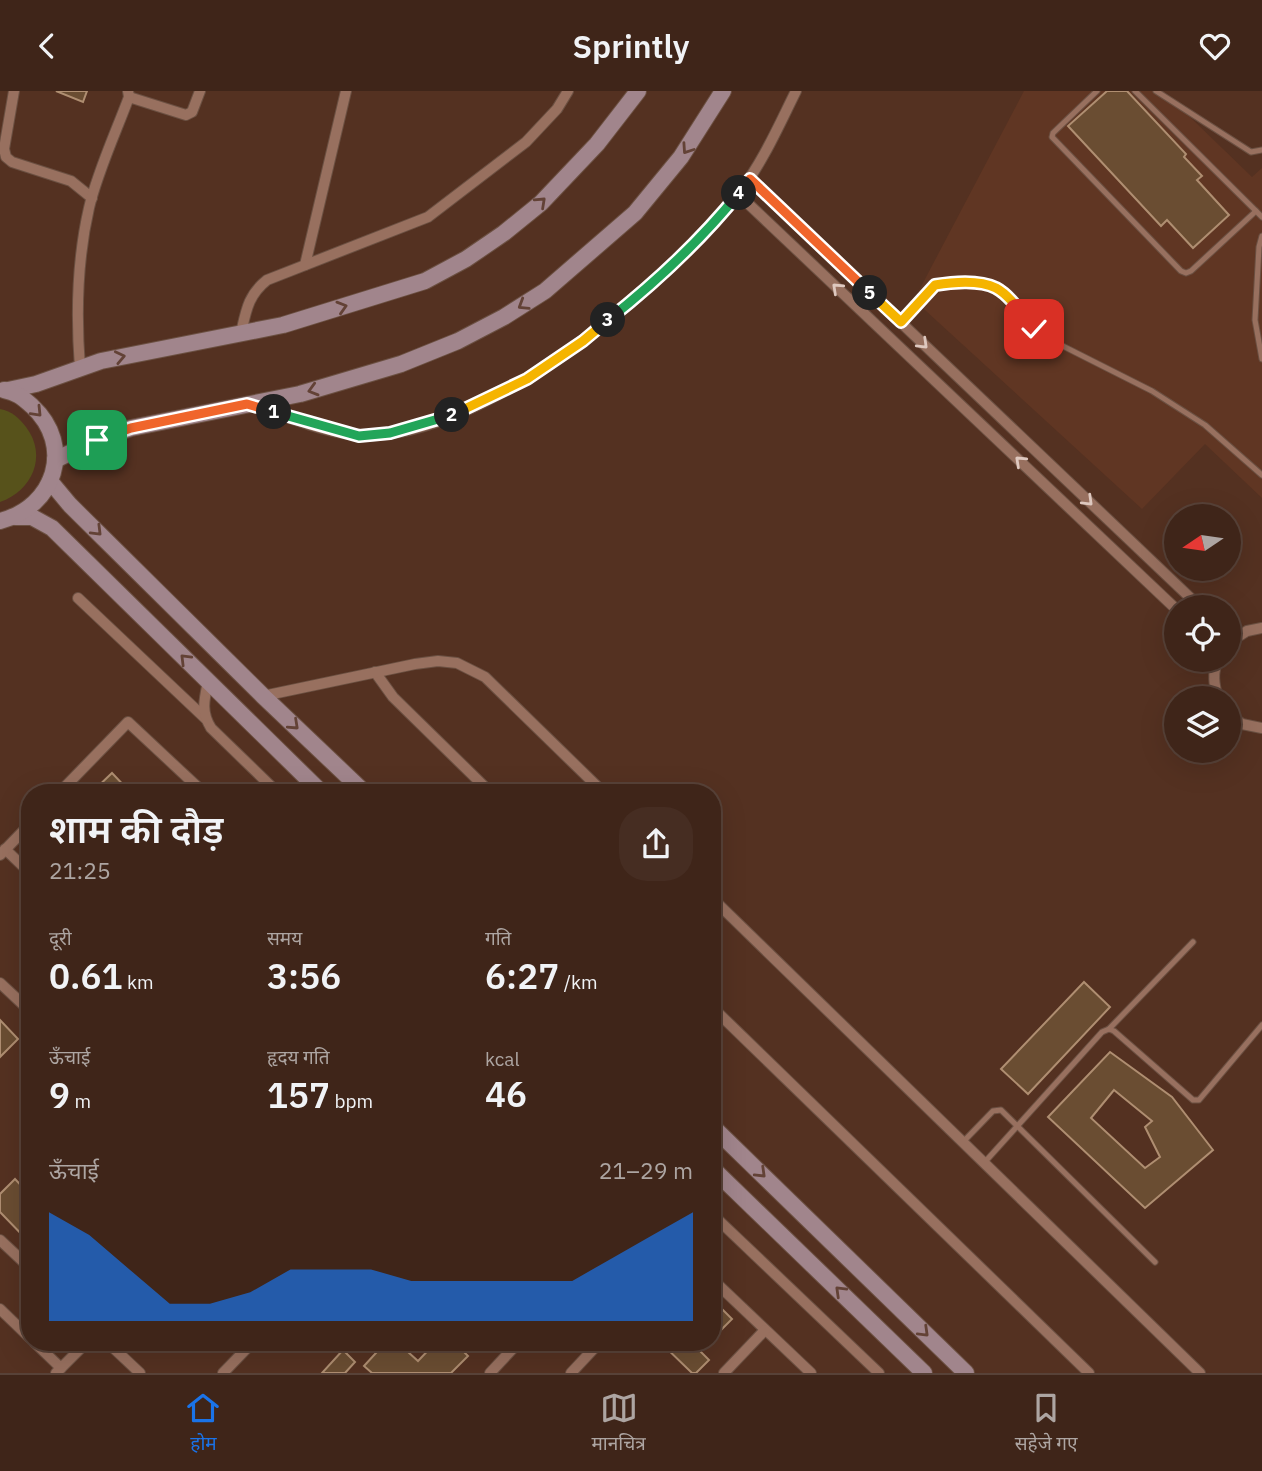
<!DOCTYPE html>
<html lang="hi">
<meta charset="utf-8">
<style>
body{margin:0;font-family:"IBM Plex Sans","Noto Sans Devanagari",sans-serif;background:#462d22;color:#f1f3f6;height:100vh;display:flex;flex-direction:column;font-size:26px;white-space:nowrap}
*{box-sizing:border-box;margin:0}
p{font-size:23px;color:#ada5a2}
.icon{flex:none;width:38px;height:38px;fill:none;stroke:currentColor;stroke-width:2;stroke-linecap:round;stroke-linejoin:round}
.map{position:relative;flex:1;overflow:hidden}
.panel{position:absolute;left:21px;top:693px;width:700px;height:567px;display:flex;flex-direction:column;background:#3f2519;border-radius:28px;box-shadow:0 7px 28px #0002,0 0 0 2px #584238}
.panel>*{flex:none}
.needle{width:46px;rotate:257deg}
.buttons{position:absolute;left:1164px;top:413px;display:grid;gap:14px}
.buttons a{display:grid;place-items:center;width:77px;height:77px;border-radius:50%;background:#3f2519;box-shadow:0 7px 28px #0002,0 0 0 2px #584238;font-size:35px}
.pin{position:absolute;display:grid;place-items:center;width:60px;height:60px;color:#fff;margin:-30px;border-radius:14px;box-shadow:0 4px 10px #0006}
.km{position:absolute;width:35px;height:35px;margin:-18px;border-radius:50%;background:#222;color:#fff;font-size:19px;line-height:35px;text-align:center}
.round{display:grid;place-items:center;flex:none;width:74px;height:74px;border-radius:28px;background:#462d22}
.head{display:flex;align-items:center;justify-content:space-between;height:119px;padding:0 28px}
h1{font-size:38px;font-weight:600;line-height:52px}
.metrics{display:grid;grid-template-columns:repeat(3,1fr);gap:10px;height:119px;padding:7px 28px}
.metrics div{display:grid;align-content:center}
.metrics b{font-size:35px;font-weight:600}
.metrics small{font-size:19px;font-weight:400}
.metrics p{font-size:19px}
.chart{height:196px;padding:14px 28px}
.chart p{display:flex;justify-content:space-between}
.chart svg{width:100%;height:126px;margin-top:7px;fill:#1a73e8;opacity:.7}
header{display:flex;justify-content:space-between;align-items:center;height:91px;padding:0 28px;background:#3f2519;font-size:32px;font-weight:600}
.tabs{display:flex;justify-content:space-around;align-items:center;height:98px;border-top:2px solid #584238;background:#3f2519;font-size:19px;color:#ada5a2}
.tabs a{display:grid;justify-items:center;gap:4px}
.tabs .current{color:#1a73e8}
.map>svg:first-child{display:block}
.built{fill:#603623}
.green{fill:#57521b}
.building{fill:#6a4d32;stroke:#af8e71;stroke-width:2;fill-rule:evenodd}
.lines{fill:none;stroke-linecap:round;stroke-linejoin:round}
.lane-casing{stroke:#6b5042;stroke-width:7}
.street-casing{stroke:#6b5042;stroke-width:12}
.secondary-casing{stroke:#6b5042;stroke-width:18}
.lane{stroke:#98705f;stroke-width:5}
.street{stroke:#98705f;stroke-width:10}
.secondary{stroke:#a1858c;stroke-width:16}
.oneway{stroke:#634236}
.oneway2{stroke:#dec8bf}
.split-1-casing{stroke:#fff;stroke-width:14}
.split-2-casing{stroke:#fff;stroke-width:14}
.split-3-casing{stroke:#fff;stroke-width:14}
.split-4-casing{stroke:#fff;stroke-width:14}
.split-5-casing{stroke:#fff;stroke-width:14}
.split-6-casing{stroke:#fff;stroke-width:14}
.split-1{stroke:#f0652b;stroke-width:9}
.split-2{stroke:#22a559;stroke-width:9}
.split-3{stroke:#f5b400;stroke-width:9}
.split-4{stroke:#22a559;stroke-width:9}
.split-5{stroke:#f0652b;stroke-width:9}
.split-6{stroke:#f5b400;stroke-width:9}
</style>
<header><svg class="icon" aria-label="back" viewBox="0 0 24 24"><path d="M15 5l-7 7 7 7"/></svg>Sprintly<svg class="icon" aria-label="heart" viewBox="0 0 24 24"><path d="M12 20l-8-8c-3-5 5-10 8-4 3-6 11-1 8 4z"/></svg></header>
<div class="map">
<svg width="1262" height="1282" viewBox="0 0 1262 1282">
<rect width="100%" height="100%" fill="#543121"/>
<path class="built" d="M1024,0H1163L1252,86L1262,77V407L1205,353L1142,418L914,209Z"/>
<path class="green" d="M0,318C12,320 19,327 26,336C48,365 32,400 0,411Z"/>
<g class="building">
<path d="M56,0H87L83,11Z"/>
<path d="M1107,0H1127L1186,63L1184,66L1202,85L1197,89L1229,124L1193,157L1167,129L1161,135L1068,35Z"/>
<path d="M112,682L131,702H91Z"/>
<path d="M1084,891L1110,916L1028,1003L1001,978Z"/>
<path d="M0,929L18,948L0,966Z"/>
<path d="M1110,961L1172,1006L1213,1059L1145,1117L1048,1026ZM1114,999L1152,1030L1145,1036L1160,1066L1145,1077L1091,1027Z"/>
<path d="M15,1088L30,1104V1152L0,1121V1103Z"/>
<path d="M712,1208L732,1228L719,1241L712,1234Z"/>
<path d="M386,1251H397L418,1270L436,1251H454L468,1265L451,1282H372L364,1275Z"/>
<path d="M660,1251H691L709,1269L696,1282H692Z"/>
<path d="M343,1259L355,1271L345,1282H322Z"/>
</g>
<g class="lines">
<g class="lane-casing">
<g id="lane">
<path d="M1097,0L1053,42L1052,46L1181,180L1186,182L1191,180L1256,120"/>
<path d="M1135,0L1262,126"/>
<path d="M1156,0L1251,61L1262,59"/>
<path d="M1262,145L1259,156L1255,229L1262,268"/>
<path d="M901,231L935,194L965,192L996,197L1041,244L1152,300L1205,334L1262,384"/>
<path d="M1109,938L1193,851"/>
<path d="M963,1051L993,1020L1001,1019L1155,1171"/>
<path d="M984,1072L1102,941L1109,938L1114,940L1193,1009H1199L1262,934"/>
</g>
</g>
<g class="street-casing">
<g id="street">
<path d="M14,0L4,58L6,66L12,71L71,90L92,107"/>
<path d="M129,6L186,24L192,21L200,0"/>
<path d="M750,88L1200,516"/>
<path d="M738,103L1176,518"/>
<path d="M305,174L346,0"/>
<path d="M241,242C246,220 248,204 267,189L428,126L526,51L557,18L568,0"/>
<path d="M80,277C76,225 77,169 89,117C97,82 116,41 129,6L128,0"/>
<path d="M252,314C285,324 326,343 360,344C482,350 668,194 739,102C763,71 779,34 796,0"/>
<path d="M78,507L206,628"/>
<path d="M1228,552L1247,540L1262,537"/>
<path d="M1218,569C1212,582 1214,594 1218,607"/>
<path d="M375,581L393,606L491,702"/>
<path d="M208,591C204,609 201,621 211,637L278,702"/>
<path d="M263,605L415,573L438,570L457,572L485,586L604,702"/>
<path d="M1228,623L1242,633L1262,637"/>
<path d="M59,702L128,631L204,702"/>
<path d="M5,758L30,782"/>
<path d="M0,764L30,733"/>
<path d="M712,807L1200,1282"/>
<path d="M0,892L30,920"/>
<path d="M712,916L1089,1282"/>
<path d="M712,1123L879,1282"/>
<path d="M0,1149L30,1177"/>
<path d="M712,1188L811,1282"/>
<path d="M0,1218L30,1247"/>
<path d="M34,1251L61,1277"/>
<path d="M107,1251L140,1282"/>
<path d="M56,1282L87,1251"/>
<path d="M223,1282L253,1251"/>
<path d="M490,1282L519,1251"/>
<path d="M571,1282L600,1251"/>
<path d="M724,1282L765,1239"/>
</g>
</g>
<g class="secondary-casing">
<g id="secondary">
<path d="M8,299L36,293L101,270L283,234L425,190L466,168L504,142L541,112L597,53L638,0"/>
<path d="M55,369L97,349L131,337L300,303L401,273L458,250L504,226L545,200L635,122L681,66L723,0"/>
<path d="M50,390L70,414L263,605L365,702"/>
<path d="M15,426H32L52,437L322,702"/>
<path d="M0,430C55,416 75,355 32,315C23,307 16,301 4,299"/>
<path d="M712,1035L966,1282"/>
<path d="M712,1077L924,1282"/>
</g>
</g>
<use href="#lane" class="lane"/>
<use href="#street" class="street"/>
<use href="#secondary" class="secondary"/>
</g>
<defs><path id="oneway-chevron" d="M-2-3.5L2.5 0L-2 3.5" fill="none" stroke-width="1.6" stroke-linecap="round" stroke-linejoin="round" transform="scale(1.75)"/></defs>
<g class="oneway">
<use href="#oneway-chevron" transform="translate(687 58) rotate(124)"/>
<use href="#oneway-chevron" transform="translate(541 111) rotate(-43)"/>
<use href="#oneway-chevron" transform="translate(523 214) rotate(148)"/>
<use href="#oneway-chevron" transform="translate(342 216) rotate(-17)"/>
<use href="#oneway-chevron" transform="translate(120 266) rotate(-12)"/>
<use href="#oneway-chevron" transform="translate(313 299) rotate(164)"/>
<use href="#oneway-chevron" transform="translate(37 321) rotate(46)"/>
<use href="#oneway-chevron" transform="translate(97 440) rotate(45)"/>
<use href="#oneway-chevron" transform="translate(185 568) rotate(-135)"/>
<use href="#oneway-chevron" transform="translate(294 634) rotate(43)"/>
<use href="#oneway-chevron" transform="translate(761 1082) rotate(44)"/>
<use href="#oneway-chevron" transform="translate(840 1200) rotate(-136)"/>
<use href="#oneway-chevron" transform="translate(924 1241) rotate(44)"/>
</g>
<g class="oneway2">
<use href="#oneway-chevron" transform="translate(837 197) rotate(-137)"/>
<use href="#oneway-chevron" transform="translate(923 253) rotate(44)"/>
<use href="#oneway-chevron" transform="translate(1020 370) rotate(-137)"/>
<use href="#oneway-chevron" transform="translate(1088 410) rotate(44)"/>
</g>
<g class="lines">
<g class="split-1-casing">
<path id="split-1" d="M97,349L131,337L247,313L274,321"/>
</g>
<g class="split-2-casing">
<path id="split-2" d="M274,321L359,345L390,342L452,324"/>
</g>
<g class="split-3-casing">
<path id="split-3" d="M452,324L527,288L583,250L608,229"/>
</g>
<g class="split-4-casing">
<path id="split-4" d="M608,229C656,191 701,149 739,102"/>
</g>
<g class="split-5-casing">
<path id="split-5" d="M739,102L750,88L870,202"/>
</g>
<g class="split-6-casing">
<path id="split-6" d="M870,202L901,231L935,194C953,191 980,189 996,197C1011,205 1023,225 1034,238"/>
</g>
<use href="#split-1" class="split-1"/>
<use href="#split-2" class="split-2"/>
<use href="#split-3" class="split-3"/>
<use href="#split-4" class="split-4"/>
<use href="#split-5" class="split-5"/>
<use href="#split-6" class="split-6"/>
</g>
</svg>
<div class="buttons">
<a><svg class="needle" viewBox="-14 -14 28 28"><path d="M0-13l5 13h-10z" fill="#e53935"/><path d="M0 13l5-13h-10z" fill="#ada5a2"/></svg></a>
<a><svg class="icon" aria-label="locate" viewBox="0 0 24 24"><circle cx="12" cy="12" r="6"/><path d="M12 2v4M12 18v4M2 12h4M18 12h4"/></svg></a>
<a><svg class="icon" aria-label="layers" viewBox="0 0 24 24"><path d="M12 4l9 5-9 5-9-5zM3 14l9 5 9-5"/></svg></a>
</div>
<div class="pin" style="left:97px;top:349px;background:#1e9e55"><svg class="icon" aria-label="arrive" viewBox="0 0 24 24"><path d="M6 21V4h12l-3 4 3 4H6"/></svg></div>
<div class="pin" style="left:1034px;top:238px;background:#d93025"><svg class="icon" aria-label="check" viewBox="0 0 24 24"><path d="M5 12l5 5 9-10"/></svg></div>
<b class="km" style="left:274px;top:321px">1</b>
<b class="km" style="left:452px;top:324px">2</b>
<b class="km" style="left:608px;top:229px">3</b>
<b class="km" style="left:739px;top:102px">4</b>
<b class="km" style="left:870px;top:202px">5</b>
<section class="panel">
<div class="head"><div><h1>शाम की दौड़</h1><p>21:25</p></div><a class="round"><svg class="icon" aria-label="share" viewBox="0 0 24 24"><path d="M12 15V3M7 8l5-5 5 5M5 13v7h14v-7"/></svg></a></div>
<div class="metrics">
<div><p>दूरी</p><b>0.61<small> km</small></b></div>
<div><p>समय</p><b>3:56</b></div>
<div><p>गति</p><b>6:27<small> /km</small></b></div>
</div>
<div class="metrics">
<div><p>ऊँचाई</p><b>9<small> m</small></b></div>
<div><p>हृदय गति</p><b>157<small> bpm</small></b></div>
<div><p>kcal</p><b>46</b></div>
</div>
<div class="chart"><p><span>ऊँचाई</span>21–29 m</p>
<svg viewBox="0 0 160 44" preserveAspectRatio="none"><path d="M0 44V6L10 14L20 26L30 38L40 38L50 34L60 26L70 26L80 26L90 30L100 30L110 30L120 30L130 30L140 22L150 14L160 6V44z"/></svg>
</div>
</section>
</div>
<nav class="tabs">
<a class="current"><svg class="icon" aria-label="home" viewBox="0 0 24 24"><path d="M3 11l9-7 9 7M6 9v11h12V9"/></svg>होम</a>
<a><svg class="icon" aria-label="map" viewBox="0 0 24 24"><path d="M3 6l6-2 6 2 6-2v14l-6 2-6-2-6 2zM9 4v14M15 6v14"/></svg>मानचित्र</a>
<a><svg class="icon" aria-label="saved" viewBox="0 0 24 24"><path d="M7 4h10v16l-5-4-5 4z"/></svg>सहेजे गए</a>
</nav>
